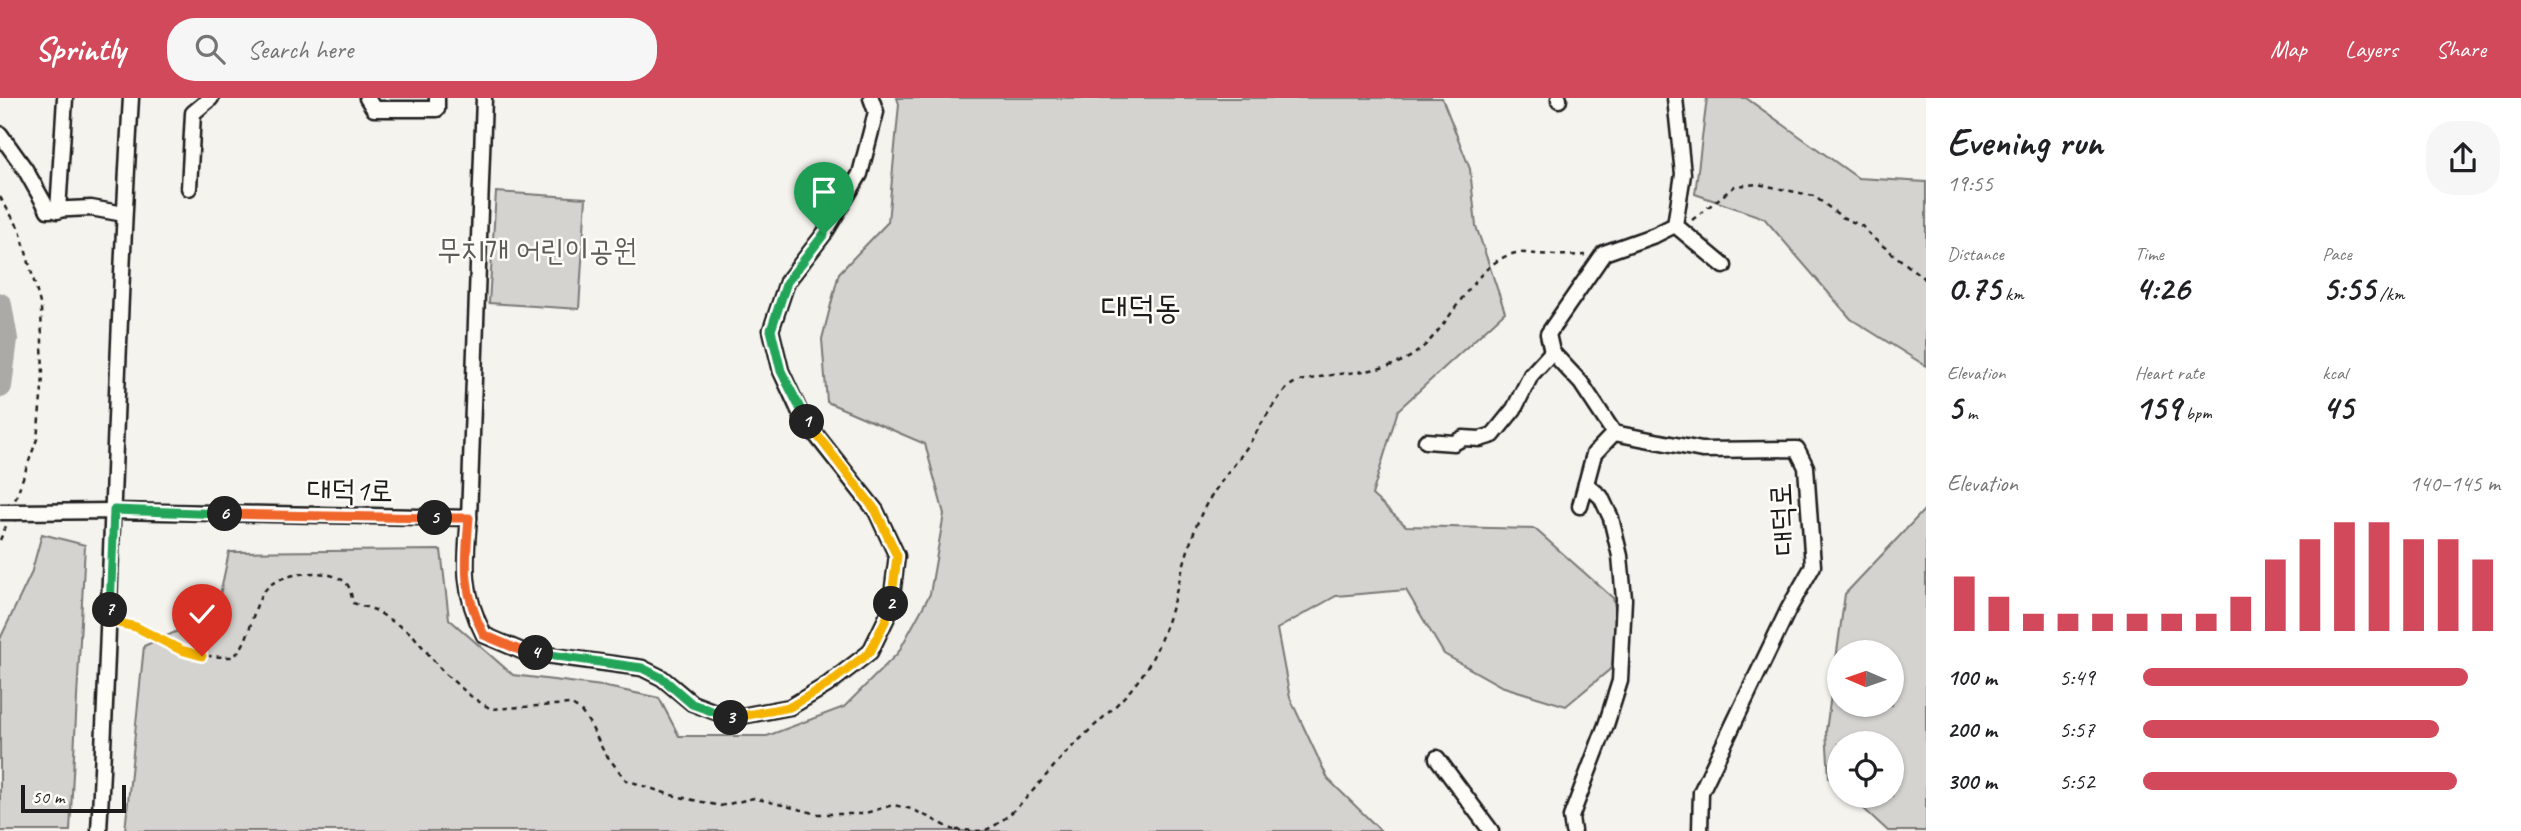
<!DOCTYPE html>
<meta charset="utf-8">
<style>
body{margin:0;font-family:Caveat,"Poor Story",sans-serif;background:#f6f6f6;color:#202124;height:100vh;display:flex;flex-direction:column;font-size:26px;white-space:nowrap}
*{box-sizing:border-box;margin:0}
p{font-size:23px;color:#757577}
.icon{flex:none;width:38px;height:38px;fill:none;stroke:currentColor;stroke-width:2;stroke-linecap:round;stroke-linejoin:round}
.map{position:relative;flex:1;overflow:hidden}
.details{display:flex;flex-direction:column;background:#fff;width:595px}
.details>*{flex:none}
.needle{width:46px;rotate:272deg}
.controls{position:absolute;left:1827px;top:542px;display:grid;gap:14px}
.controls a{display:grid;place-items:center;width:77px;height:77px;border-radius:50%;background:#fff;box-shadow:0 2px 5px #0004;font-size:35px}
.scale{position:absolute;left:21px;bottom:18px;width:105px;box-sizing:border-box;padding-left:7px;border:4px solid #1c1c1c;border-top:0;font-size:19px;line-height:24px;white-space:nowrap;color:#1c1c1c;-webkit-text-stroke:5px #fdfcf7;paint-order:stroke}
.pin{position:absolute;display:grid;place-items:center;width:60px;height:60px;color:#fff;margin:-72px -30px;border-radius:50% 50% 50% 0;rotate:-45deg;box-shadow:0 0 7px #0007}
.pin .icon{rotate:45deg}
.km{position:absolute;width:35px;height:35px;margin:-18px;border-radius:50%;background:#222;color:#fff;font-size:19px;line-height:35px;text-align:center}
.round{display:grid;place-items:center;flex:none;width:74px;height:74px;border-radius:28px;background:#f6f6f6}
.head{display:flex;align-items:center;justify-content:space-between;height:119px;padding:0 21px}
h1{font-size:38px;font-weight:700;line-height:52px}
.figures{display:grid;grid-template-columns:repeat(3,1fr);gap:10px;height:119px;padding:7px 21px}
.figures div{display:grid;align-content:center}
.figures b{font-size:35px;font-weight:700}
.figures small{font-size:19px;font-weight:400}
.figures p{font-size:19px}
.chart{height:196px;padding:14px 21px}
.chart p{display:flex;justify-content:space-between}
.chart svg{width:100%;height:126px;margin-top:7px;stroke:#d1495b;stroke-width:6}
ul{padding:0 21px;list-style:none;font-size:23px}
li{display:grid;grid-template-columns:112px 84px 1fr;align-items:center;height:52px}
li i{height:18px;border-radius:9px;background:#d1495b}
header{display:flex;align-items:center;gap:42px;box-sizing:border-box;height:98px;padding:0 35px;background:#d1495b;color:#fff}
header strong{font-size:33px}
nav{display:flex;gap:38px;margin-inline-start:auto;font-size:24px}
.search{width:490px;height:63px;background:#f6f6f6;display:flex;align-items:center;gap:18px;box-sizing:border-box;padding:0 24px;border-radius:28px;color:#757577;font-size:26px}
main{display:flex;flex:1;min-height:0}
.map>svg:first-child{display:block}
.green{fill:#d4d3cf;stroke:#787876;stroke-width:2;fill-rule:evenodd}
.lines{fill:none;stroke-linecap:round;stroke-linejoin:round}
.river{stroke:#abaaa6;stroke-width:24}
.minor-casing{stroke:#1c1c1c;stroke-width:19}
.path{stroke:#1c1c1c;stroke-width:2.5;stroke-dasharray:5 5;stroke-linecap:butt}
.minor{stroke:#fdfcf7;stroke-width:14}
.minor-bridge-casing{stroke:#1c1c1c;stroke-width:19;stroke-linecap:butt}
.minor-bridge{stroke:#fdfcf7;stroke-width:14}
.split-1-casing{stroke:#fff;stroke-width:14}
.split-2-casing{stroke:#fff;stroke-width:14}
.split-3-casing{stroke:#fff;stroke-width:14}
.split-4-casing{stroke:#fff;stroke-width:14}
.split-5-casing{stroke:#fff;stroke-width:14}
.split-6-casing{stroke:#fff;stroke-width:14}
.split-7-casing{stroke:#fff;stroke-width:14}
.split-8-casing{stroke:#fff;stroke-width:14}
.split-1{stroke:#22a559;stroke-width:9}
.split-2{stroke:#f5b400;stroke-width:9}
.split-3{stroke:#f5b400;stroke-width:9}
.split-4{stroke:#22a559;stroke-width:9}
.split-5{stroke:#f0652b;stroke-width:9}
.split-6{stroke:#f0652b;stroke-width:9}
.split-7{stroke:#22a559;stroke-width:9}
.split-8{stroke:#f5b400;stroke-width:9}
.labels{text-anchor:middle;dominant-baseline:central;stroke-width:5;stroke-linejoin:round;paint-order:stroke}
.park-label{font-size:30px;fill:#5c5c5b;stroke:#fdfcf7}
.street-label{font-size:30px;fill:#1c1c1c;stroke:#fdfcf7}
.quarter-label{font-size:33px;fill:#1c1c1c;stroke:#fdfcf7}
</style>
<header>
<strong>Sprintly</strong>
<div class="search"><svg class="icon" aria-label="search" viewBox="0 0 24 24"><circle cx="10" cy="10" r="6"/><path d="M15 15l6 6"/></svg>Search here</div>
<nav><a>Map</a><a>Layers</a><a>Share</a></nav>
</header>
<main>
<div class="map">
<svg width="1926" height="733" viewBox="0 0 1926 733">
<rect width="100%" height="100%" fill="#f4f3ee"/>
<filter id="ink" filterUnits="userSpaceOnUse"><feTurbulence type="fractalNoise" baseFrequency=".0143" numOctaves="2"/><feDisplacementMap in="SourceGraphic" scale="14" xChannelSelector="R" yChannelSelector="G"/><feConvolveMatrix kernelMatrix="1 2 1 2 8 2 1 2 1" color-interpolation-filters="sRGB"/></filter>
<g filter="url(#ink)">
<g class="green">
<path d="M897,0H1442L1470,71L1476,128L1505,214L1398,312L1372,397L1406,428L1535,431L1613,500L1626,558L1566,608L1501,588L1444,556L1406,492L1336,498L1277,531L1290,600L1328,681L1381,733H125L144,548L216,516L229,454L441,452L449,521L513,577L602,588L659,600L679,638H767L844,609L898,555L930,496L944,416L925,346L827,304L822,241L839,175L888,124L899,6Z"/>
<path d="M1707,0H1746L1858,80L1926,84V268L1851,221L1764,120L1695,96Z"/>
<path d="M496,94L586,100L579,211L489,205Z"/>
<path d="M1926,410V733H1888L1850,698H1892V646H1839V688L1829,679L1826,633L1845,496ZM1839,555H1892V607H1839Z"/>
<path d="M42,436L85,447L70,733H0V541L31,476Z"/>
</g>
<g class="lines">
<path class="river" d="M0,207L6,241L0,288"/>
<g class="minor-casing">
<g id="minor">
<path d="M367,0L374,11H437V0"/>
<path d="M1675,0L1683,76L1675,127L1655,137L1604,155L1548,236L1552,254L1581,285L1614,335L1702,352L1797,351L1806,369L1813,468L1788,512L1701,694L1700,733"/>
<path d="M1559,2V0"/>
<path d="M0,36L25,71L48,112L91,110L124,116"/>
<path d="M189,90L193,15L211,0"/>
<path d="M58,113L65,0"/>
<path d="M1675,127L1724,168"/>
<path d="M1426,343L1454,345L1463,340L1480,341L1493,337L1514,311L1531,277L1552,254"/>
<path d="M1580,408L1594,356L1614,335"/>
<path d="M16,414L114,413L469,420C465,466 462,494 484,537L524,554L642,570L662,580L692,605L731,620L790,609L827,587L870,554L890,513L897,458L876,413L802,319L781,273L771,232L787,184L824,136L860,76L876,14L871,0"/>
<path d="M469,420L484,0"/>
<path d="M1437,660L1491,733"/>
<path d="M99,733C112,489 116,244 131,0"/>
<path d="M1573,733L1571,719L1606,627L1620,583L1624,501L1620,458L1611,420L1601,399L1586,386"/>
</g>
</g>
<g class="path">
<path d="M0,99L20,132L41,209L43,279L37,341L15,402"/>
<path d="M1692,122L1735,88L1758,86L1814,98L1842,119L1862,128L1873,140L1926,182"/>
<path d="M0,442L6,428"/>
<path d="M123,526C146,531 163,545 184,553C200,558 216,559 233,559C254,542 249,507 269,488C285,474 330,469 346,485C351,490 351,498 353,505L375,512L412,536L444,575L473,600L491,611L570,606L580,612L590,626L604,654L626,682L671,697L720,708L754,700L818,716H862L893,707L912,711L954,732"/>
<path d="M956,732C964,732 974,733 982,733C1006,728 1040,684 1056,666C1086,631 1126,606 1149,566C1173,523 1179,472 1197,426C1210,392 1232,373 1251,343C1259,330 1279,295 1291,287C1296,283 1305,282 1311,281C1344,272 1384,277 1413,257C1451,232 1472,164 1516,155C1523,154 1531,156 1537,156C1553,157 1569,158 1585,157"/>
</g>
<use href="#minor" class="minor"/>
<g class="minor-bridge-casing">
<path id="minor-bridge" d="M0,414H16"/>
</g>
<use href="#minor-bridge" class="minor-bridge"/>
</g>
</g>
<g class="lines" filter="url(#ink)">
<g class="split-1-casing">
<path id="split-1" d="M807,324L781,273L771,232L787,184L824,136"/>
</g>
<g class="split-2-casing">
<path id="split-2" d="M807,324L876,413L897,458L891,506"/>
</g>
<g class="split-3-casing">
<path id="split-3" d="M731,620L790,609L827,587L870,554L890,513L891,506"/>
</g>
<g class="split-4-casing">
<path id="split-4" d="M536,555L642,570L662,580L692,606L731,620"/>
</g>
<g class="split-5-casing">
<path id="split-5" d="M435,420H469C465,466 462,494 484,537L524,554L536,555"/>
</g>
<g class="split-6-casing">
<path id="split-6" d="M225,416L435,420"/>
</g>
<g class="split-7-casing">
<path id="split-7" d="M110,512L114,412L225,416"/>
</g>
<g class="split-8-casing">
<path id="split-8" d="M110,512V523L136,529L181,552L202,558"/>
</g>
<use href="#split-1" class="split-1"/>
<use href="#split-2" class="split-2"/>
<use href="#split-3" class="split-3"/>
<use href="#split-4" class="split-4"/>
<use href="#split-5" class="split-5"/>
<use href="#split-6" class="split-6"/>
<use href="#split-7" class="split-7"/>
<use href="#split-8" class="split-8"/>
</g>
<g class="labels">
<g class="park-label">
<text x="537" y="152">무지개 어린이공원</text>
</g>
<g class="street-label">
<text transform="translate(350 392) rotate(1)">대덕1로</text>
<text transform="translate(1782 421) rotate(-93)">대덕로</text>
</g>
<g class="quarter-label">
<text x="1141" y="209">대덕동</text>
</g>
</g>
</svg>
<div class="controls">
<a><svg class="needle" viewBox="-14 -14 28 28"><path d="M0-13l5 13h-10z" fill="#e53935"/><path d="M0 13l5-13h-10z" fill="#757577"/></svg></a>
<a><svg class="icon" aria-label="locate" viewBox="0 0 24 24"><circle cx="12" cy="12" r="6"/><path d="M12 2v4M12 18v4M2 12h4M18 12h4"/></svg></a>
</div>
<div class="scale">50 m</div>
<div class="pin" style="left:824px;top:136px;background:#1e9e55"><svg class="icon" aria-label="arrive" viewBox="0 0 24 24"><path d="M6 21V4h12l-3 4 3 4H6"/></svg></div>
<div class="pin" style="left:202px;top:558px;background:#d93025"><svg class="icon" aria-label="check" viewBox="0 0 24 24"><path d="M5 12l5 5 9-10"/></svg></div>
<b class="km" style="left:807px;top:324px">1</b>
<b class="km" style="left:891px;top:506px">2</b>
<b class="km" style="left:731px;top:620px">3</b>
<b class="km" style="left:536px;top:555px">4</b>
<b class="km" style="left:435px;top:420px">5</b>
<b class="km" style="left:225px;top:416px">6</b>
<b class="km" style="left:110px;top:512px">7</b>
</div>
<section class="details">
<div class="head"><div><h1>Evening run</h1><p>19:55</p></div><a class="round"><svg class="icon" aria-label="share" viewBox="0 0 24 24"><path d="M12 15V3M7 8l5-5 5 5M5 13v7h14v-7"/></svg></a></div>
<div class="figures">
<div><p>Distance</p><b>0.75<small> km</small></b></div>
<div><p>Time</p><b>4:26</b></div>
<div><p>Pace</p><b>5:55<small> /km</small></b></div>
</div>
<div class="figures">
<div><p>Elevation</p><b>5<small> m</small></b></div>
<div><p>Heart rate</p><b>159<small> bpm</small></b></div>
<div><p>kcal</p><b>45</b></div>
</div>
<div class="chart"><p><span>Elevation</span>140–145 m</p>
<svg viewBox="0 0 160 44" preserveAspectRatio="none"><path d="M5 44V25M15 44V32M25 44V38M35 44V38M45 44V38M55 44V38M65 44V38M75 44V38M85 44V32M95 44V19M105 44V12M115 44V6M125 44V6M135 44V12M145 44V12M155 44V19"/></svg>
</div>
<ul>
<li><b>100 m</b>5:49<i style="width:91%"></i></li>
<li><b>200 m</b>5:57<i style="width:83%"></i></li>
<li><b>300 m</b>5:52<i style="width:88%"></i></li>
</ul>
</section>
</main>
